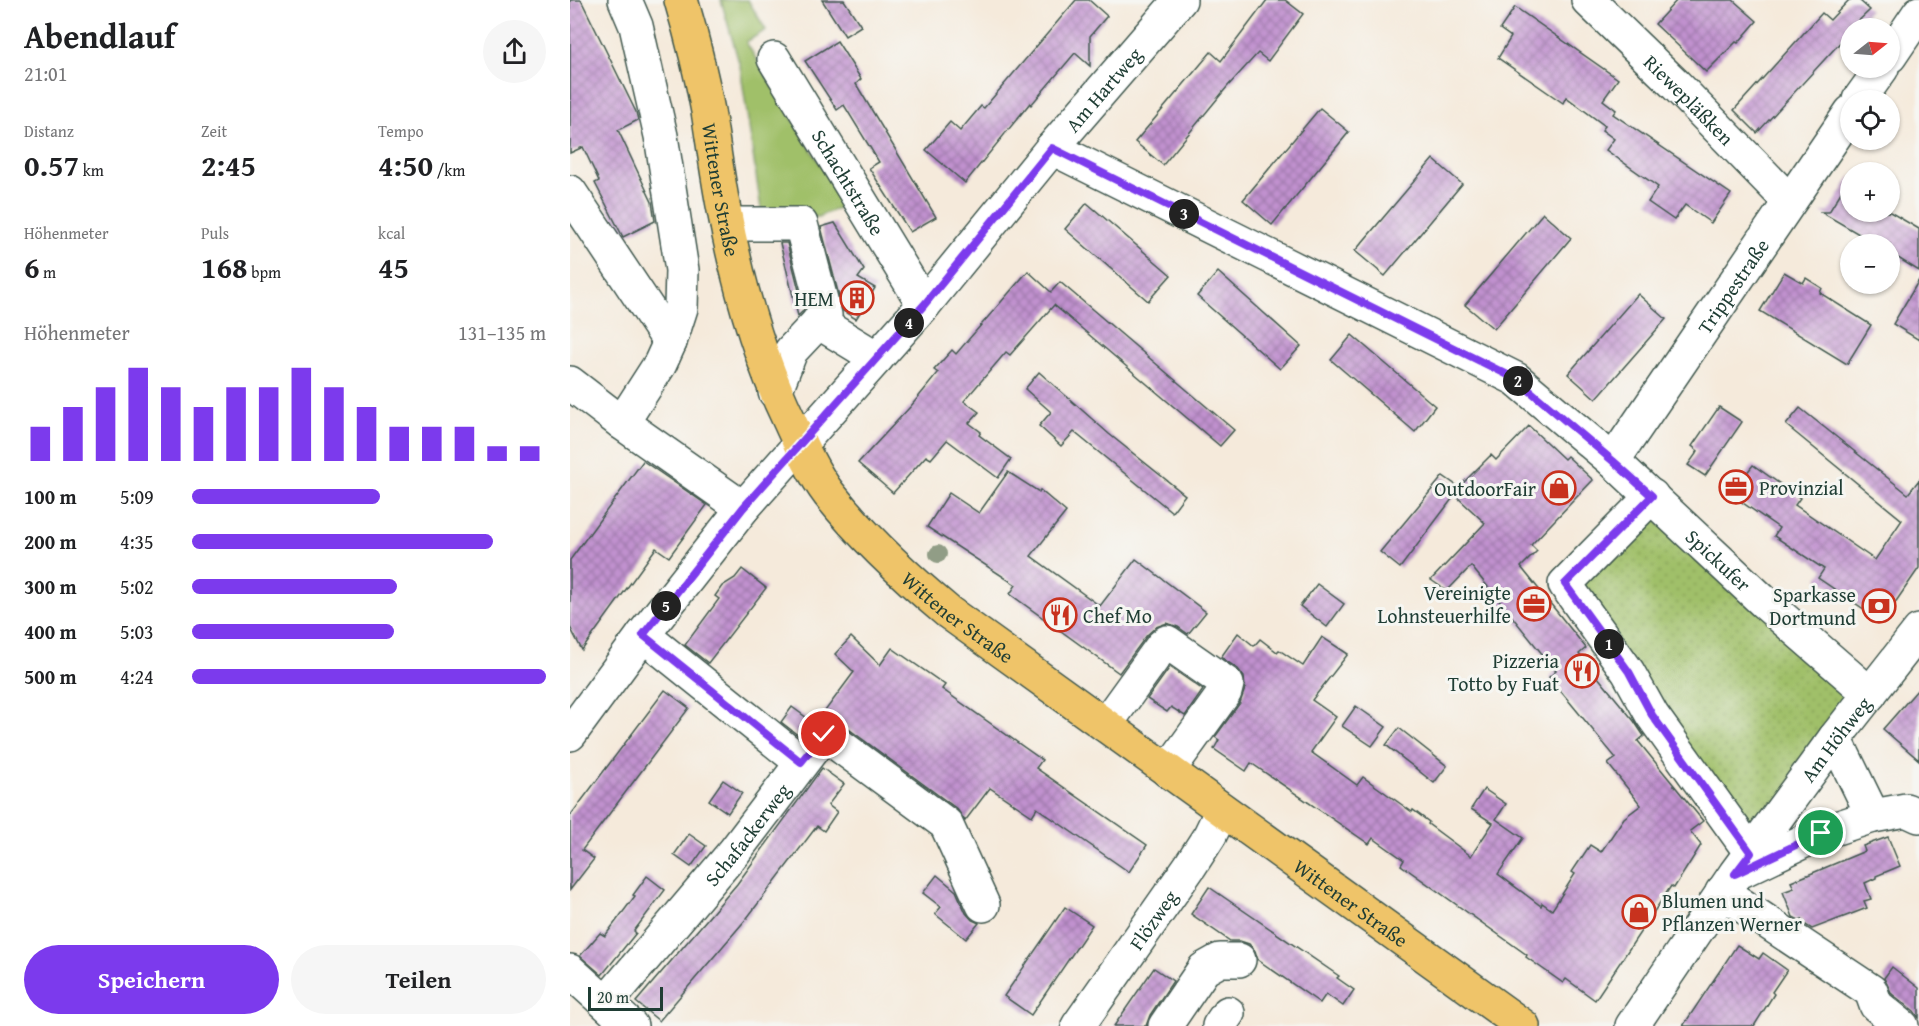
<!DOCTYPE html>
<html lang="de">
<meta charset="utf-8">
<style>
body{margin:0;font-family:"Gentium Book Plus",serif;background:#f6f6f6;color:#202124;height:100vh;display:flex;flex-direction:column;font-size:22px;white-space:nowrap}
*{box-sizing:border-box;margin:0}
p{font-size:20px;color:#757577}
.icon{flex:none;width:33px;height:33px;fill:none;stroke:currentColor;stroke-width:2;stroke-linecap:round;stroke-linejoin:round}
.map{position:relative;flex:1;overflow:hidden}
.drawer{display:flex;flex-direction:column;background:#fff;width:570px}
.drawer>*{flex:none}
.needle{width:39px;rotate:73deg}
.buttons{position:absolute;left:1270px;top:18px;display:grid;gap:12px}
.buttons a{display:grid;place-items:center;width:60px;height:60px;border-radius:50%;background:#fff;box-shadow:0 2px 4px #0004;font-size:30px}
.scale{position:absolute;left:18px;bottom:15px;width:75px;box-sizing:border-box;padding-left:6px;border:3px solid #1f3d34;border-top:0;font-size:16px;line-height:21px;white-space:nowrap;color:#1f3d34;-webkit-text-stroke:4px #f6f6f2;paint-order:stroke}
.pin{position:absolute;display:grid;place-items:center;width:51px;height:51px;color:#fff;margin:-26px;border:3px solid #fff;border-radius:50%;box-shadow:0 2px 6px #0007}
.km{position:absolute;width:30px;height:30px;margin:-15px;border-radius:50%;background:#222;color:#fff;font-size:16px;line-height:30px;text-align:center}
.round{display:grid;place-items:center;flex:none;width:63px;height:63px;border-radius:32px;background:#f6f6f6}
.headline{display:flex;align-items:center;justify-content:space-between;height:102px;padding:0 24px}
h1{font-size:33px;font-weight:600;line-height:45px}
.metrics{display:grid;grid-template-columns:repeat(3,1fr);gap:9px;height:102px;padding:6px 24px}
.metrics div{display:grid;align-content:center}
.metrics b{font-size:30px;font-weight:600}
.metrics small{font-size:16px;font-weight:400}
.metrics p{font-size:16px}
.chart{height:168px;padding:12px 24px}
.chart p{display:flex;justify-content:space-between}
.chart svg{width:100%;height:108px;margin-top:6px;stroke:#7c3aed;stroke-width:6}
.cta{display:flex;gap:12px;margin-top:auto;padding:12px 24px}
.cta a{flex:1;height:69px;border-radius:36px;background:#7c3aed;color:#fff;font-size:24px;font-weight:600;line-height:69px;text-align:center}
.cta a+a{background:#f6f6f6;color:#202124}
ul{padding:0 24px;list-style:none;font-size:20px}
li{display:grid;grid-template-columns:96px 72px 1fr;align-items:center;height:45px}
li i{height:15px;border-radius:8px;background:#7c3aed}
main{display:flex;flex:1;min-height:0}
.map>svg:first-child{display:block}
.grass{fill:#a0c069;stroke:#607e4e;stroke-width:1.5}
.park{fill:url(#park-dots);stroke:#607e4e;stroke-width:1.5}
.building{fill:url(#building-cross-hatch)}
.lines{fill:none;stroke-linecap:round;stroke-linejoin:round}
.minor-casing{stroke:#3f574d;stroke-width:36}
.major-casing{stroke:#3f574d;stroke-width:36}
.minor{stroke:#fff;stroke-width:33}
.major{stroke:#efc469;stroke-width:33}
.tree{fill:#919d86}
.route-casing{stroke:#fff;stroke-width:12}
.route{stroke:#7c3aed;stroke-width:8}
.labels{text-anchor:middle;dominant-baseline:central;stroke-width:6;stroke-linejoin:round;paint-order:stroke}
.street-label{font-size:20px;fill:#1f3d34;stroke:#f6f6f2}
.poi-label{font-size:20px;fill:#1f3d34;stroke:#f6f6f2;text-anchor:end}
</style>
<main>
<section class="drawer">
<div class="headline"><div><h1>Abendlauf</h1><p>21:01</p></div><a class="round"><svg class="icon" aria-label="share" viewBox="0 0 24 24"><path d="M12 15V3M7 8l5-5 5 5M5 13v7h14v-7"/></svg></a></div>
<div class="metrics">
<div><p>Distanz</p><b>0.57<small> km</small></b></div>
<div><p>Zeit</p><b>2:45</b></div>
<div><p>Tempo</p><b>4:50<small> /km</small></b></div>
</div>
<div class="metrics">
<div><p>Höhenmeter</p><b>6<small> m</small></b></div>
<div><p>Puls</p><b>168<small> bpm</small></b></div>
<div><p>kcal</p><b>45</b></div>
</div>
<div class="chart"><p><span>Höhenmeter</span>131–135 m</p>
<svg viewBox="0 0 160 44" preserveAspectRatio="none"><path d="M5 44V30M15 44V22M25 44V14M35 44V6M45 44V14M55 44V22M65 44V14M75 44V14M85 44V6M95 44V14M105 44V22M115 44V30M125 44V30M135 44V30M145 44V38M155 44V38"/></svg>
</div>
<ul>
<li><b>100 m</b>5:09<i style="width:53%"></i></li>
<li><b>200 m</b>4:35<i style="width:85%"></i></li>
<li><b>300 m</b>5:02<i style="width:58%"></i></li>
<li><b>400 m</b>5:03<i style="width:57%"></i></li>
<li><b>500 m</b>4:24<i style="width:100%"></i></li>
</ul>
<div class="cta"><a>Speichern</a><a>Teilen</a></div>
</section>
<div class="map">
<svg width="1349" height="1026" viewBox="0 0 1349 1026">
<defs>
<pattern id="park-dots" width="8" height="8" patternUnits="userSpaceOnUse" patternTransform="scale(1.5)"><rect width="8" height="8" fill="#a0c069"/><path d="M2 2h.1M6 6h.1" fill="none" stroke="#829d57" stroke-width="1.8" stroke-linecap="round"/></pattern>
<pattern id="building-cross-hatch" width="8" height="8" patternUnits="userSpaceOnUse" patternTransform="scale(1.5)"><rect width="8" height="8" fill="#c191cf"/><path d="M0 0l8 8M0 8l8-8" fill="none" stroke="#9c78a9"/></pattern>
</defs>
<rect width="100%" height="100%" fill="#f6f6f2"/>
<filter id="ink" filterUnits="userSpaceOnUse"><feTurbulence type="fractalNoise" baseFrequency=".0167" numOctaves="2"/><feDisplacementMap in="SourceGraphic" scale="12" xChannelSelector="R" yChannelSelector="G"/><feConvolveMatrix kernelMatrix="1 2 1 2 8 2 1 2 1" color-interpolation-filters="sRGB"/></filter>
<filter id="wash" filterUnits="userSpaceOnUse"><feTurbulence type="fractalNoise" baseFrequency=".008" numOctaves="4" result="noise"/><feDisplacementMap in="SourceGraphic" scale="24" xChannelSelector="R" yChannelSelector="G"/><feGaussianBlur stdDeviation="1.35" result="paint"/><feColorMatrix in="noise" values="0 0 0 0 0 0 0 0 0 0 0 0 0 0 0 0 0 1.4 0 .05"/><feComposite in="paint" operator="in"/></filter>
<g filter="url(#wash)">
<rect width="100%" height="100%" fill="#f5eadb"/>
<path class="grass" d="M151,0H178L196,30L176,42L275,205L248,217L195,216L191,209L170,66Z"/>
<path class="park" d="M1082,496L1300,694L1181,853L995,584Z"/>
<g id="blocks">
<g class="building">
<path d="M0,0H11L66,112L68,120L48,130L82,202L85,221L53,237L25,183L29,181L13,147L0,153Z"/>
<path d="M252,0H274L291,26L275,36Z"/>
<path d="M506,0H519L537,16L520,36V66L505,53L461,105L460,103L395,183L356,150L380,122L390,131L411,106L414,108Z"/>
<path d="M697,0H715L733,14L698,61L688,53L657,87L593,165L565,142L641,52L651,61Z"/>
<path d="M1107,0H1163L1187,21L1168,43L1166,42L1136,72L1085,24Z"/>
<path d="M1279,0H1289L1300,10L1281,28L1277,35L1187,133L1164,110L1252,13L1260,20Z"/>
<path d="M945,7L1048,79L1033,100L1046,110L1043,114L1161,194L1141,223L1115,205L1104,220L1078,202L1088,187L1036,150L1044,139L1032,130L1035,126L996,97L993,103L928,58L941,37L930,29Z"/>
<path d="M267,41L291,79L286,84L366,217L340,232L299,168L309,162L274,105L267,110L235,61Z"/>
<path d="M750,108L779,132L702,225L673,200Z"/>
<path d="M863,159L892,184L815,276L785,251Z"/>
<path d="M1281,176V212H1320L1349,229V271L1320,253V244H1306L1251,212H1259Z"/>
<path d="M517,203L601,275L578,301L495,229Z"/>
<path d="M973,213L1001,238L924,329L895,305Z"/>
<path d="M265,223L294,270L288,278L305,288L286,319L273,311L251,227Z"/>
<path d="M210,243H217L234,310L228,316Z"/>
<path d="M458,271L481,292L490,282L664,430L650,446L484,305L440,355L436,352L394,401L409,412L399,423L411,432L409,435L441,459L428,478L377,440L361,459L356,456L323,493L288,463L341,406L368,373L364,370L382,350L386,354Z"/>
<path d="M648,272L731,346L710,369L627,296Z"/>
<path d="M1214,272L1233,283L1236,278L1252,288L1250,293L1301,325L1277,364L1190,311Z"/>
<path d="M1349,280V340L1323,324Z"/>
<path d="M1068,294L1096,319L1026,399L998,374Z"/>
<path d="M782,335L865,406L845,432L761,360Z"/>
<path d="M469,372L539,434L615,495L602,512L504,432L491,446L469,426L481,412L455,389Z"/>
<path d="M1149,407L1172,422L1135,476L1118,465L1128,451L1122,446Z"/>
<path d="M1230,408L1338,494L1349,480V568L1320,610L1318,609L1310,620L1248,578L1254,569L1204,536L1209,528L1160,494L1183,465L1230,498L1225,505L1305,560L1332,520L1216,425Z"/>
<path d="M959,426L994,459L997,456L1023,480L961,545L967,551L951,567L1016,648L1009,654L1064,721L1074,736L1068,741L1133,821L1120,831L1131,845L1104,888L1101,886L1025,1000L996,979L993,983L956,957L957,955L831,865L834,860L803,838L799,844L681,763L676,771L644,749L649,740L645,737L670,703L675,689L674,677L668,669L651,657L668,633L684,646L690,639L707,652L709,650L733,666L752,637L778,654L742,700L766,717L741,752L787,785L793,777L842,812L843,810L859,822L858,824L901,856L923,823L901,809L914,789L936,804L926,819L953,838L928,874L971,906L972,903L982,910L1005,874L1002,872L1020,845L1031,852L1054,818L1071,805L1038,764L1046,758L979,677L986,671L901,566L877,591L861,580L915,523L885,495L830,568L810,552L873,476L889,487L921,455L926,460Z"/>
<path d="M73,461L137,505L99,557L86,548L12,650L0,627V560Z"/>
<path d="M438,472L469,492L470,490L496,512L461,556L530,606L566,559L636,612L618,634L608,627L597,623L586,627L577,635L549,673L440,594L446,585L357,527L379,493L409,513Z"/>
<path d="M172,569L196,588L138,663L115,645L149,599L145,596L152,586L165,578Z"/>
<path d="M747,584L774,604L757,627L730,606Z"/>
<path d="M281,637L310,665L322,648L375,685L372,689L472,760L466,768L577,845L559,872L467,808L462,816L420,788L395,821L387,809L265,719L252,715L284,672L265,654Z"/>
<path d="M600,667L633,690L615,716L601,707L597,712L577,699Z"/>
<path d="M1349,688V760L1313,729Z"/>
<path d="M95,690L119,708L12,850L24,859L0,890V816Z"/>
<path d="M786,706L816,727L802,746L772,726Z"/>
<path d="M222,707L241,721L229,736L211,722Z"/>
<path d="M829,728L877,766L864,783L816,745Z"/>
<path d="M252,768L274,784L258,805L267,812L254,831L247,826L177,918L89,1021L66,1002L167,884Z"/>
<path d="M153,780L172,793L158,813L139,800Z"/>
<path d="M119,834L136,846L121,867L104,855Z"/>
<path d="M1318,837L1330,866L1306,876V878L1295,883L1301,899L1294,901L1297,908L1242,929L1234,924L1232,919L1229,920L1223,917L1213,892L1224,888L1221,882L1295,851L1293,846Z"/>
<path d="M367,875L386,891L396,913L402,920L409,923L396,939L365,914L371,907L353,893Z"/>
<path d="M77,876L95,890L64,931L66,933L32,975L10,956L30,933L35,936L65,896L63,895Z"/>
<path d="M639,887L769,976L767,978L784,990L773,1006L756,994L750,1003L688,960L685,951L679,944L670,941H660L621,914Z"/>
<path d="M495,907L522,925L461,1015L434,996Z"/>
<path d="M1167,945L1189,959L1193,953L1217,970L1202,992L1204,994L1184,1026H1113Z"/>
<path d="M1322,967L1349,988V1018L1344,1011L1322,994L1314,978Z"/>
<path d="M584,968L603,981L580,1015L576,1026H544Z"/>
</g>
</g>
</g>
<g filter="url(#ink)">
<use href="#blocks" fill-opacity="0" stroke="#3f574d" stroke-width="1.5"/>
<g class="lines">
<g class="minor-casing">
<g id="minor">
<path id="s1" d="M1018,0L1105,84L1219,201"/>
<path d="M1320,56L1349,13"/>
<path id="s2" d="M204,59L354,305"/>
<path d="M1289,100L1312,68"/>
<path id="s3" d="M482,148L946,379L1043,461L1194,602L1300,694"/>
<path d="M0,192L100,342"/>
<path d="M157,224H231L255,315L221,351L205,392"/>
<path d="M248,322L307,358"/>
<path d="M0,383L52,423L173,508"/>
<path d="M52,423L90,364L100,342L111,308L112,270L91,136L66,26L55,0"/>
<path id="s4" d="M1043,461L1281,112"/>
<path d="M1082,496L995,584L1058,672L1082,715L1181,853"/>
<path d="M73,635L231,762"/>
<path d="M535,725L592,646L597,642L657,684L655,692L598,771"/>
<path id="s5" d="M0,734L73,635L173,508L354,305L482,148L610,0"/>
<path d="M1265,738L1303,816"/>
<path d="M1169,872L1251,833L1303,816L1336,810L1349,816"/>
<path d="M1152,892L1301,991L1306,1005L1332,1026"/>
<path d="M0,971L61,1026"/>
<path id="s6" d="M36,1003L164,852L254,734L376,824L413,905"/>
<path id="s7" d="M508,1026L620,866L640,835L652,810"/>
<path d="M595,1026L634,969L650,960H669"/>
<path d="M649,1026L658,1013"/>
<path id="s8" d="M1062,1026L1165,874L1265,738L1349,631"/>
</g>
</g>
<g class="major-casing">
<g id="major">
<path id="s9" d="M111,0C122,37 131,73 138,111C143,142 147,174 153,205C167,280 187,354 220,422C231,446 243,473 259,494C294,538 335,576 378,612L953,1026"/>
</g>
</g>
<use href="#minor" class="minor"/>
<use href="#major" class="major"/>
</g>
<circle class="tree" cx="368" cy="554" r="9"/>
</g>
<g class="lines" filter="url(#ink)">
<g class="route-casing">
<path id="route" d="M254,734L231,762L73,635L173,508L354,305L482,148L946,379L1043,461L1082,496L995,584L1059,672L1082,715L1181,853L1165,874L1251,833"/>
</g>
<use href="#route" class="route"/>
</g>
<defs>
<g id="building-ring" transform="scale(1.725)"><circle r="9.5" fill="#f6f6f2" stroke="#c8321e" stroke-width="1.5"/><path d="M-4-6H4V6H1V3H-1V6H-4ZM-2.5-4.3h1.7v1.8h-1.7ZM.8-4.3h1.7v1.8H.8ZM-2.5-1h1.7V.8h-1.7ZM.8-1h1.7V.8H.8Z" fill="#c8321e"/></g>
<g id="office-ring" transform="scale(1.725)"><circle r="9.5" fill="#f6f6f2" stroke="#c8321e" stroke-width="1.5"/><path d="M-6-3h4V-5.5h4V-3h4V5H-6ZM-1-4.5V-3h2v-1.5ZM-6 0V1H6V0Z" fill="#c8321e"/></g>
<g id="shop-ring" transform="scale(1.725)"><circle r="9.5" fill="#f6f6f2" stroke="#c8321e" stroke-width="1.5"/><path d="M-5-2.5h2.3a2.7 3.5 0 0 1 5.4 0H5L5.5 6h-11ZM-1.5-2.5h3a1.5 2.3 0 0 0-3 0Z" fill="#c8321e"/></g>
<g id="bank-ring" transform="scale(1.725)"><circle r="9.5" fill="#f6f6f2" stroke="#c8321e" stroke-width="1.5"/><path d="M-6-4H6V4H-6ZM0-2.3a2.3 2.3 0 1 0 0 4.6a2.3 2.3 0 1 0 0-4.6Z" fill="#c8321e"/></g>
<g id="restaurant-ring" transform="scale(1.725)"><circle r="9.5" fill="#f6f6f2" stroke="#c8321e" stroke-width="1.5"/><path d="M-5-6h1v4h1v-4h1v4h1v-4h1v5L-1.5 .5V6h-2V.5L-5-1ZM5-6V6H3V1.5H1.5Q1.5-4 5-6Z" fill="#c8321e"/></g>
</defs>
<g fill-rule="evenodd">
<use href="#building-ring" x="287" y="298"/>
<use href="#office-ring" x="1166" y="487"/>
<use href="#shop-ring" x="989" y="488"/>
<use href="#office-ring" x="964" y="604"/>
<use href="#bank-ring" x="1309" y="606"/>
<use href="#restaurant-ring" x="490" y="615"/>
<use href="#restaurant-ring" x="1012" y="671"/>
<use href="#shop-ring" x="1069" y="912"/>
</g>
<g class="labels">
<g class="street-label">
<text stroke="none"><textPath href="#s5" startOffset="837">Am Hartweg</textPath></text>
<text stroke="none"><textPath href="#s1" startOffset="142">Riewepläßken</textPath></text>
<text stroke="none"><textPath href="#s2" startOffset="144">Schachtstraße</textPath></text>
<text stroke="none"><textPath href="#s9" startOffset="194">Wittener Straße</textPath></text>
<text stroke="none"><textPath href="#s4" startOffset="212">Trippestraße</textPath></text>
<text stroke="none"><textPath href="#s3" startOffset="790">Spickufer</textPath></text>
<text stroke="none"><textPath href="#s9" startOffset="698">Wittener Straße</textPath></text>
<text stroke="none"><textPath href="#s8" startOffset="352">Am Höhweg</textPath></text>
<text stroke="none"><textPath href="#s6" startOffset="220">Schafackerweg</textPath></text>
<text stroke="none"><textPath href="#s9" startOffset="1184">Wittener Straße</textPath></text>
<text stroke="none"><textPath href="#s7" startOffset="130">Flözweg</textPath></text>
</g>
<g class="poi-label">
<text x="264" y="298">HEM</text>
<text x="1189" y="487" text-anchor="start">Provinzial</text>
<text x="966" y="488">OutdoorFair</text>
<text x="941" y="592">Vereinigte<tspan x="941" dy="23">Lohnsteuerhilfe</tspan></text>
<text x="1286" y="594">Sparkasse<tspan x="1286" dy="23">Dortmund</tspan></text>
<text x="513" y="615" text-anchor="start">Chef Mo</text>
<text x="989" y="660">Pizzeria<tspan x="989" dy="23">Totto by Fuat</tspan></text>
<text x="1092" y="900" text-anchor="start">Blumen und<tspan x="1092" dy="23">Pflanzen Werner</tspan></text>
</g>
</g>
</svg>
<div class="buttons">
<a><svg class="needle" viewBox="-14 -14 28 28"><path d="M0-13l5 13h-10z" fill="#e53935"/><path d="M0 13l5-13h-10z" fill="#757577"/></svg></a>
<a><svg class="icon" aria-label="locate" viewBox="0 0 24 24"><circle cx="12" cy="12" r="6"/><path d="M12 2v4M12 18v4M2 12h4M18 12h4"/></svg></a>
<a>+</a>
<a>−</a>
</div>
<div class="scale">20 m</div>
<div class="pin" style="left:1251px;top:833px;background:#1e9e55"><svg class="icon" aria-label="arrive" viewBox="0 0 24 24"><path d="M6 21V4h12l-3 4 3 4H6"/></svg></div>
<div class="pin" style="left:254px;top:734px;background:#d93025"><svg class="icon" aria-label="check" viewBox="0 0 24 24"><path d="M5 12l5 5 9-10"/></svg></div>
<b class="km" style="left:1039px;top:644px">1</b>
<b class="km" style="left:948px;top:381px">2</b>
<b class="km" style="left:614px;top:214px">3</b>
<b class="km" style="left:339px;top:323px">4</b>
<b class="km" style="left:96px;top:606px">5</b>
</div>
</main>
